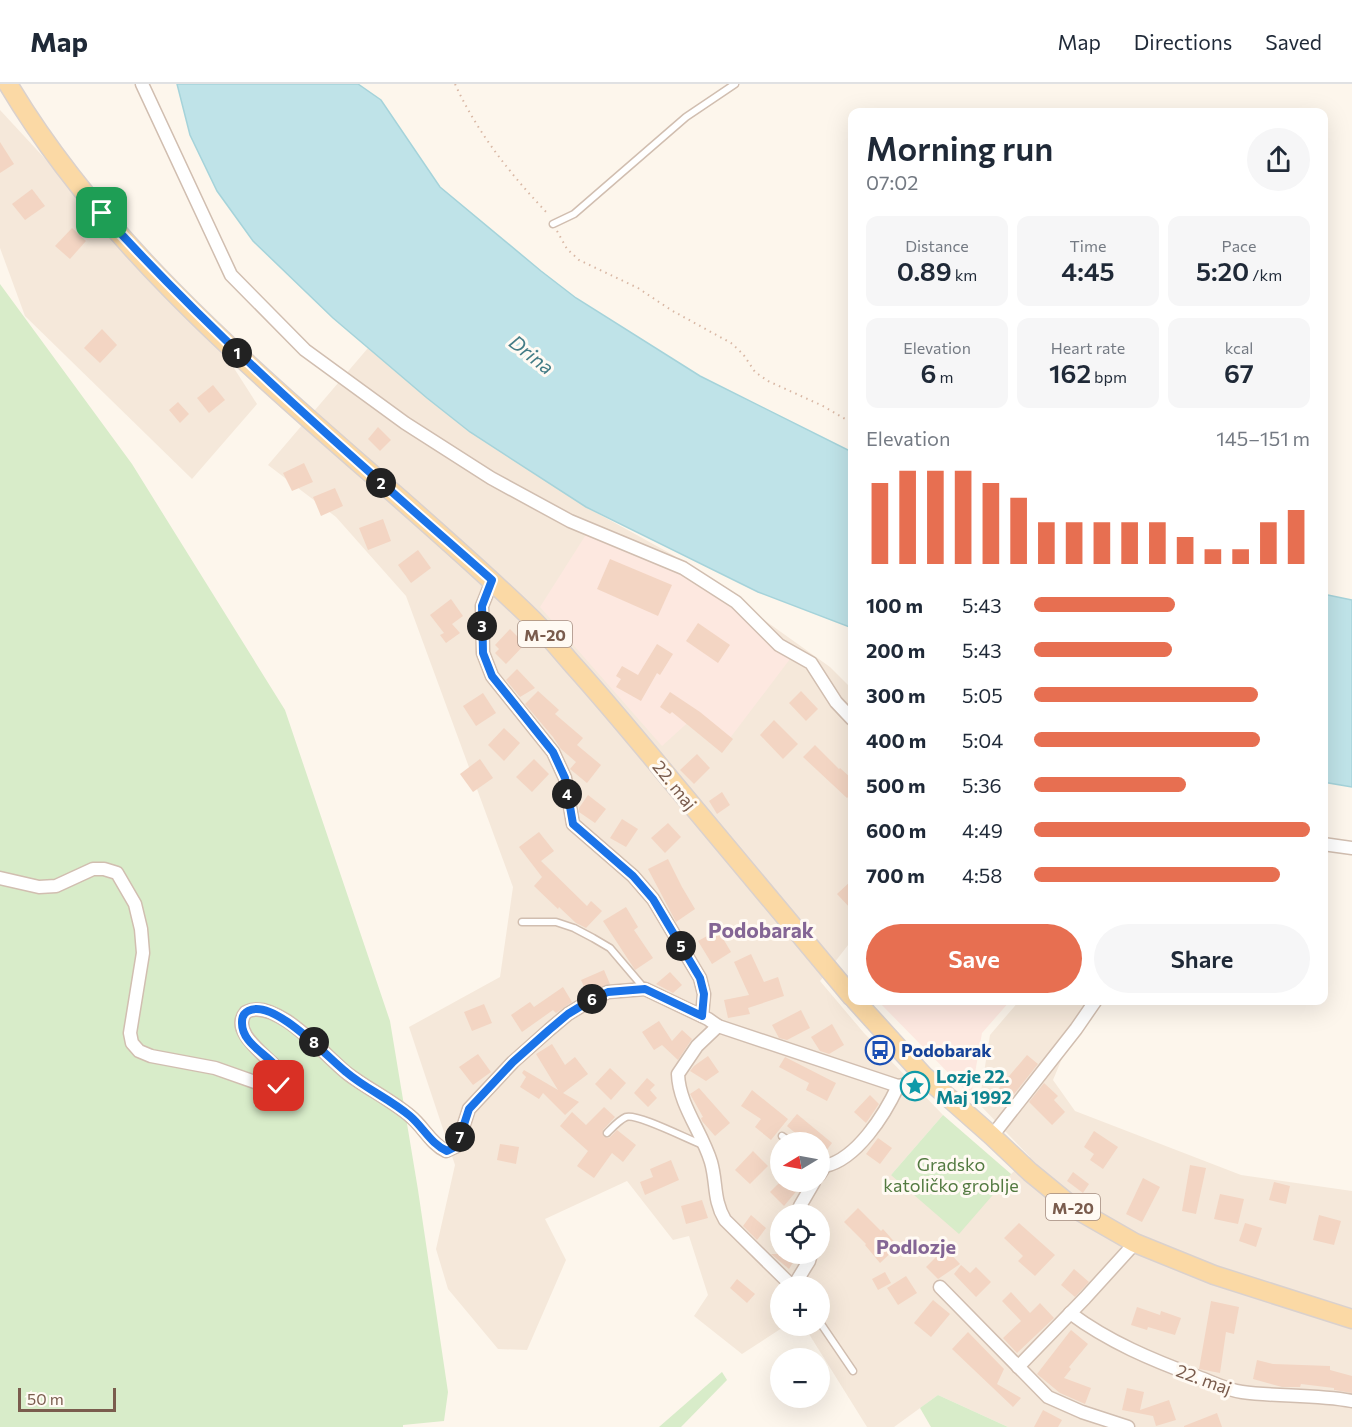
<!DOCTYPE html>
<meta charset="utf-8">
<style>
body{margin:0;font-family:Commissioner,sans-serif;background:#f6f6f7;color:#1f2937;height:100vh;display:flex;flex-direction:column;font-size:22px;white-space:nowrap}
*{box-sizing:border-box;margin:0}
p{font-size:20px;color:#747a83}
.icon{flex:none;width:33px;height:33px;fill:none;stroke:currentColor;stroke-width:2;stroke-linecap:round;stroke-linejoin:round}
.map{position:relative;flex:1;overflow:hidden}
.details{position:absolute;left:848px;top:24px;width:480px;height:897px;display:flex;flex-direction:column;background:#fff;border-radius:12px;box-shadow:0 6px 24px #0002}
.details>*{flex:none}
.needle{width:39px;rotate:260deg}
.fabs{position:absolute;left:770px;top:1048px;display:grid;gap:12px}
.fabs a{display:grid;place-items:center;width:60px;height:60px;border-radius:50%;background:#fff;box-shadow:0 6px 24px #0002;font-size:30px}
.scale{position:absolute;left:18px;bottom:15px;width:98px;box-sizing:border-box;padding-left:6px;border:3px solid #7a5c4d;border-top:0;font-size:16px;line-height:21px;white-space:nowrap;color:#7a5c4d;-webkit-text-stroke:4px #fffaf3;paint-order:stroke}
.pin{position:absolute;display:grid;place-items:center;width:51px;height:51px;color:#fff;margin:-26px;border-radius:12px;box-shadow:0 3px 9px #0006}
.km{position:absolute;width:30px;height:30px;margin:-15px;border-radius:50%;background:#222;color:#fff;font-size:16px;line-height:30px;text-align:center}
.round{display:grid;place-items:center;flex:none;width:63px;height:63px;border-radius:32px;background:#f6f6f7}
.head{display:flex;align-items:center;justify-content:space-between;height:102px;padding:0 18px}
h1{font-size:33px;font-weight:600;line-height:45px}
.metrics{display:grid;grid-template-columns:repeat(3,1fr);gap:9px;height:102px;padding:6px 18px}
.metrics div{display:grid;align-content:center;border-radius:12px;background:#f6f6f7;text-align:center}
.metrics b{font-size:26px;font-weight:600}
.metrics small{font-size:16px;font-weight:400}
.metrics p{font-size:16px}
.chart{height:168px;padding:12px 18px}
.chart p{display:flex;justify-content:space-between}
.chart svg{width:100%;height:108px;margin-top:6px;stroke:#e76f51;stroke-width:6}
.cta{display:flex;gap:12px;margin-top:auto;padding:12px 18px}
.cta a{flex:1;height:69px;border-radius:36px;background:#e76f51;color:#fff;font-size:24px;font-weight:600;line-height:69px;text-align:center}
.cta a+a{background:#f6f6f7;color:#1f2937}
ul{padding:0 18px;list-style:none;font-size:20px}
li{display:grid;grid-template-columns:96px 72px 1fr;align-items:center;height:45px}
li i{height:15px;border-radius:8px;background:#e76f51}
header{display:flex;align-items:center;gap:36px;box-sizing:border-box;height:84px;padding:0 30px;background:#fff;border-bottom:2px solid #e0e1e3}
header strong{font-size:28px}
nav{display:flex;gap:33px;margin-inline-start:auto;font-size:21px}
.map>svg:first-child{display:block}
.residential{fill:#f5e8da;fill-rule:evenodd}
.commercial{fill:#fde8e0}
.green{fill:#d8ecc9}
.water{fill:#bfe3e8;stroke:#a5d3da;stroke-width:1.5}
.building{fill:#f3d5c3}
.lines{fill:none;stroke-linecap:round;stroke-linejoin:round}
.lane-casing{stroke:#d1beb0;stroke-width:9}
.street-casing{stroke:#d1beb0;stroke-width:15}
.primary-casing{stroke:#dad1cd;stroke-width:21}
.path{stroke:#d9b8a5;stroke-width:2;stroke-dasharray:1.5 4.5;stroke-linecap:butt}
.lane{stroke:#fff;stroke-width:6}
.street{stroke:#fff;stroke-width:12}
.primary{stroke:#fbd9a5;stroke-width:18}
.route-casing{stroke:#fff;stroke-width:12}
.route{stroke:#1a73e8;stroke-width:8}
.labels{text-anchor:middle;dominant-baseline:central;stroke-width:6;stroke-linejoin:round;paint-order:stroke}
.shield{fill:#fffaf3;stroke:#a28b7f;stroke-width:1.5}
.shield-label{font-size:16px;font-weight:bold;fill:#7a5c4d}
.street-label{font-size:18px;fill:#7a5c4d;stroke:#fffaf3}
.transit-label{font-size:18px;font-weight:bold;fill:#164399;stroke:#fffaf3;text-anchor:start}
.culture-label{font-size:18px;font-weight:bold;fill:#0d838f;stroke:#fffaf3;text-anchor:start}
.park-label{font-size:18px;fill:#537a41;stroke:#fffaf3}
.water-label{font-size:20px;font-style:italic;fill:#437c86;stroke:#fffaf3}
.neighbourhood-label{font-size:20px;font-weight:bold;fill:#846695;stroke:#fffaf3}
.quarter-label{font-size:21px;font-weight:bold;fill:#846695;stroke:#fffaf3}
</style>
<header>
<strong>Map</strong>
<nav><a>Map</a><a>Directions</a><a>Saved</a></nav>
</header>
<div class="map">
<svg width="1352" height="1343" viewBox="0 0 1352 1343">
<rect width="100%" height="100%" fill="#fdf6ec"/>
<g class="residential">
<path d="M0,26L223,267L257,320L192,395L25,232L0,164Z"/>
<path d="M368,264L427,314L470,348L586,423L673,471L830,583L852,605V856L820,897L864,949L943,1031L891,1091L1011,1090L1030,1073L979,1020L990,951L1019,917H1086L1053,996L1075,1027L1241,1091L1352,1107V1343H1008L938,1311L894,1343H867L804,1242H819V1203H780V1242H785L742,1270L694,1232L708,1211L689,1152L673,1156L627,1097L545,1135L566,1176L527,1266L498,1265L448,1205L436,1165L455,1081L409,943L500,893L513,803L406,512L336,433L268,381ZM780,1059H819V1098H780ZM780,1131H819V1170H780Z"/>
</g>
<g class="commercial">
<path d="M587,449L673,484L726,516L776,563L790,575L727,658L695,632L662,662L540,523Z"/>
<path d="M878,917H1010L982,949L971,1012Z"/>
</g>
<g class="green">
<path d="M0,200L132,380L285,626L390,937L418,1106L448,1308L444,1337L403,1341V1343H0Z"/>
<path d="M943,1031L1011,1090L959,1150L891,1091Z"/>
<path d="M722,1288L727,1296L681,1343H659Z"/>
<path d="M938,1311L1008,1343H931L920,1324Z"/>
</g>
<g class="water">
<path d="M177,0H358L381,16L440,103L541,187L576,214L700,292L852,368V544L758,508L586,423L470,348L427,314L333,234L253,157L217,107L190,51Z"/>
<path d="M1323,510L1352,516V703L1323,698Z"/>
</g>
<g class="building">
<path d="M0,58L14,80L0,89Z"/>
<path d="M32,105L45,122L25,136L12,120Z"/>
<path d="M72,144L86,157L70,175L55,162Z"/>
<path d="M102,245L117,261L100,279L84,264Z"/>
<path d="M213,301L225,316L209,329L197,314Z"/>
<path d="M178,318L189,330L180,339L169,326Z"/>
<path d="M378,343L391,356L380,367L368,355Z"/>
<path d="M304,379L313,398L292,407L283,389Z"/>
<path d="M335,404L343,422L321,432L313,413Z"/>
<path d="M383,435L391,457L368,466L359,444Z"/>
<path d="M418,466L431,484L411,499L398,481Z"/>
<path d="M610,475L672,501L658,532L597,505Z"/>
<path d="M451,515L463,532L452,540L460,549L446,559L440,551L444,549L430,531Z"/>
<path d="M698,539L730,561L718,579L686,557Z"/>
<path d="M510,545L525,560L506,580L495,569L499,565L495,561Z"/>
<path d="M657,560L673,570L660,591L657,589L641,617L616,603L621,595L616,592L622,582L638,591Z"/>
<path d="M517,585L535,604L520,613L506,596Z"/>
<path d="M538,607L559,626L555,630L583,654L577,661L601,681L587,699L570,685L576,678L561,665L553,653L525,620Z"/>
<path d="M801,607L818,625L806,637L789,619Z"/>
<path d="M670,608L700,628L733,655L722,669L672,628L670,630L660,623Z"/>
<path d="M483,609L496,629L476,642L463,622Z"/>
<path d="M774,636L798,660L783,675L760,651Z"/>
<path d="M504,644L520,659L504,677L488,661Z"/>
<path d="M815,661L839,685L840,684L852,695V709L847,714L803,673Z"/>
<path d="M697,670L710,684L694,700L680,686Z"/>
<path d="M480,675L493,694L473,708L460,690Z"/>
<path d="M534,675L549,690L532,708L516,693Z"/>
<path d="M722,708L730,721L717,730L709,717Z"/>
<path d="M588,711L606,725L595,739L579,728V724Z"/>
<path d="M622,735L638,745L626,763L610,754Z"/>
<path d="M668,739L681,753L665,769L651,754Z"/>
<path d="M539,748L554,767L541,777L587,822L591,817L602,827L586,844L576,839L559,823L558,825L534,802L542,793L519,763Z"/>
<path d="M668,775L682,803L695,825L676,838L648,785Z"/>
<path d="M852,796V826L837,810Z"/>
<path d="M626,823L638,843L634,846L653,874L635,886L603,837Z"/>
<path d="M718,846L731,868L712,880L698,857Z"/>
<path d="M751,870L764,898L778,893L784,912L748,924L750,930L728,934L724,916L749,911L734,878Z"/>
<path d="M604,886L610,900L587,909L581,896Z"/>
<path d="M670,888L682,901L673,909L656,900Z"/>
<path d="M563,903L572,918L556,929L553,926L522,948L511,931L530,918L534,923Z"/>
<path d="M484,920L492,939L472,947L464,928Z"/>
<path d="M801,926L810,944L787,956L779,954L772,941Z"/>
<path d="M659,937L672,957L682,946L692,955L678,976L662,961L654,966L642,948Z"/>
<path d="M832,940L844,961L829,970L820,967L811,953Z"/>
<path d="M552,960L565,981L575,973L588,990L563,1009L579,1018L565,1031L543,1009L539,1015L520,1003L526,993L522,989L524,986L558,1006L536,970Z"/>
<path d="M478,970L491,988L473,1001L459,983Z"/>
<path d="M1027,971L1038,980L1011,1014L999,1004Z"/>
<path d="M708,972L719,988L706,997L690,987L694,982Z"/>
<path d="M785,973L836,999L827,1017L806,1006L809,999L779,983Z"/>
<path d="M610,984L626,999L611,1016L595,1000Z"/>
<path d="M647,994L655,1001L650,1006L657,1014L648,1023L634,1009Z"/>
<path d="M1044,999L1058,1012L1054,1016L1065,1028L1052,1041L1029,1018Z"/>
<path d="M699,1004L730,1039L715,1052L702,1037L701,1034L703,1033L690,1010Z"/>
<path d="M752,1006L788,1035L771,1056L755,1043L761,1035L741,1022Z"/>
<path d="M870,1011L879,1020L866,1039L854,1028Z"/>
<path d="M604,1023L615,1033L603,1046V1052L609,1054L617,1046L636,1061L623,1078L612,1069L594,1094L577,1082L588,1067L560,1042L572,1028L586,1041Z"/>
<path d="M797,1030L832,1059L819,1076V1059H807L787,1042Z"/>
<path d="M1094,1047L1118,1063L1103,1085L1090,1076L1094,1070L1084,1063Z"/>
<path d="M878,1054L892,1064L880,1080L866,1070Z"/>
<path d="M500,1060L519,1063L516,1080L497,1076Z"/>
<path d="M753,1067L768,1082L750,1100L735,1086Z"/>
<path d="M671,1076L679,1096L645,1111L640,1098L653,1093L650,1085Z"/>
<path d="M1190,1081L1206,1084L1196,1130L1182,1127Z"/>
<path d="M1073,1088L1089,1100L1083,1109L1067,1097Z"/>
<path d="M1143,1094L1160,1103L1142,1138L1126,1130Z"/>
<path d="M780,1098H804L784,1122L770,1108Z"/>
<path d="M1274,1098L1290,1102L1286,1120L1269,1116Z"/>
<path d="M1220,1110L1244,1115L1238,1140L1214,1135Z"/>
<path d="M702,1116L708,1134L686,1140L681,1122Z"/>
<path d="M858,1124L881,1147L883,1145L898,1162L880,1179L865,1161L866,1160L844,1138Z"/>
<path d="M751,1131L766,1144L757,1156L743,1142Z"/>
<path d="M1319,1131L1341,1137L1334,1161L1313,1156Z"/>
<path d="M1019,1139L1055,1171L1035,1192L1018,1177L1023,1172L1004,1154Z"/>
<path d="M1245,1139L1262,1144L1256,1163L1239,1157Z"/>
<path d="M945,1164L960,1180L938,1195L926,1183Z"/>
<path d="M771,1170H798L789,1185Z"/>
<path d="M961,1181L970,1189L976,1183L991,1198L976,1213L954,1190Z"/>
<path d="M1074,1185L1089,1198L1075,1213L1061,1201Z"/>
<path d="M885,1188L891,1199L878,1206L872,1195Z"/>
<path d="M906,1192L917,1209L898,1221L887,1204Z"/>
<path d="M737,1195L755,1210L747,1219L730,1204Z"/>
<path d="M1011,1208L1030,1229L1040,1219L1054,1234L1017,1269L1003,1254L1021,1237L1002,1217Z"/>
<path d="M933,1216L950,1230L931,1253L914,1239Z"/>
<path d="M1211,1217L1239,1223L1234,1250L1226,1248L1220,1289L1199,1285Z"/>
<path d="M1137,1223L1160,1231L1161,1227L1181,1234L1175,1251L1148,1243L1147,1246L1131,1241Z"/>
<path d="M1071,1246L1088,1260L1069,1283L1071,1285L1064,1294L1091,1304L1085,1320L1060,1309L1037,1290Z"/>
<path d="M968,1248L1004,1285L997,1300L1021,1314L1013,1323L952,1265Z"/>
<path d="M1257,1276L1273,1280L1330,1282V1286L1352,1292V1309L1334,1306V1304L1301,1300L1300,1303H1282L1253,1295Z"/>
<path d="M1127,1304L1144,1308L1140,1326L1169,1316L1176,1336L1156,1342L1153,1332L1122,1326Z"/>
<path d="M1043,1326L1062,1336L1058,1343H1034Z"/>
<path d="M1217,1329L1222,1343H1184V1342Z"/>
</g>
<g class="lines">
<g class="lane-casing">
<g id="lane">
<path d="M553,140L574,130L686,33L735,0"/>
<path d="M522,838H556L574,844L593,854L610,864L644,904"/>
<path d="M607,1049C612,1044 619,1036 626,1033C637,1029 689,1056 703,1061"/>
<path d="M782,1052L792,1059"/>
<path d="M819,1237L853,1287"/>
</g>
</g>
<g class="street-casing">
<g id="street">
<path d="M142,0L231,191L305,266L405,339L491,394L570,437L683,484L736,518L779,561L811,579L836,618L852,635"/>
<path d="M492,497L482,522L483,569L492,592L553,668L565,694L573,740L633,792L653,815L700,894L704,910L702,932"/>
<path d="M1323,760L1352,764"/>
<path d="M0,794L39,803L56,802L93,785H104L117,789L135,820L141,845L143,869L130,949L132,959L139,967L151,972L215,984L269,1003L279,1002L283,996L282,990C271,974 228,949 246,928C276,912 327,974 348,990C368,1005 391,1016 410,1032C423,1042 431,1060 446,1067L457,1062L469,1025L513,978L549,946L568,930L591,916L608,908L645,905L708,935L718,942L898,1002L907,1000L923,991"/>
<path d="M718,942L697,962L678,990C679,1021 702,1048 711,1078C717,1099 713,1116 725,1136L793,1203L809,1177L811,1170"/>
<path d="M992,1052L1076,945L1096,916"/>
<path d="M819,1091L825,1082C857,1075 885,1030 898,1002"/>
<path d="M799,1131L800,1122L814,1098"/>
<path d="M940,1203L1048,1313L1082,1328L1128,1343"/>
<path d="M1070,1229C1109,1258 1152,1276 1198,1293C1212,1298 1227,1306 1242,1308C1278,1313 1315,1310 1352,1317"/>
<path d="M1018,1283L1085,1214L1135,1159"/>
</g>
</g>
<g class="primary-casing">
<g id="primary">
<path d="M8,0C134,212 357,365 532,535C547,550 560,566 574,582C609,621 642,661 675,701C734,772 793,843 852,913"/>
<path d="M855,916L923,991L992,1052L1030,1088L1074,1124L1135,1159L1214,1191L1352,1235"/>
</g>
</g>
<g class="path">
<path d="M455,0C478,50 511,91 549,131"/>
<path d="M557,147L567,165L579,176L638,204L671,226L731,259L743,270L755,288L768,297L823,322L852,339"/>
</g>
<use href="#lane" class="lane"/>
<use href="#street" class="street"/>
<use href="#primary" class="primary"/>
</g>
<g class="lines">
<g class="route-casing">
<path id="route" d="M102,129C222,262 358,378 492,496L482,522L483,569L492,592L553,668L565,694L573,740L633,792L653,815L700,894L704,910L702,932L645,905L608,908L591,916L568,930L549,946L513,978L469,1025L457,1062L447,1067C431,1060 423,1043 410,1032C390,1015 366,1005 346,988C328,974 273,913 248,927C244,929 242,933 242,938C241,964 279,973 283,996L279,1002"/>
</g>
<use href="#route" class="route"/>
</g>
<defs>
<g id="bus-ring" transform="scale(1.5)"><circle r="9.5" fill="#fffaf3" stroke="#1a4fb4" stroke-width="1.5"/><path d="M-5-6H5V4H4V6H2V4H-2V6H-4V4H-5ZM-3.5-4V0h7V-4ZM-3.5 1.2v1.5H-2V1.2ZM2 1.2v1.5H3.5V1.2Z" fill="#1a4fb4"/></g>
<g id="sight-ring" transform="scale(1.5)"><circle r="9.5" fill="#fffaf3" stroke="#0f9aa8" stroke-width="1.5"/><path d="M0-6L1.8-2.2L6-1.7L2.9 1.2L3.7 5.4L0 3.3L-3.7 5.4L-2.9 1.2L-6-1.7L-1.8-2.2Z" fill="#0f9aa8"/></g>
</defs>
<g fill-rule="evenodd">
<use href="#bus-ring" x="880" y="966"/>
<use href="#sight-ring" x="915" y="1002"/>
</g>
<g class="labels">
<g class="shield">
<rect x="518" y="537" width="54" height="26" rx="4.5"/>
<rect x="1046" y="1110" width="54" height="26" rx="4.5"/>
</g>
<g class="shield-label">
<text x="545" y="550">M-20</text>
<text x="1073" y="1123">M-20</text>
</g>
<g class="street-label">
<text transform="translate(675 701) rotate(51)">22. maj</text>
<text transform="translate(1204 1295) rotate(20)">22. maj</text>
</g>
<g class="transit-label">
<text x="901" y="966">Podobarak</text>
</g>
<g class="culture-label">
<text x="936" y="992">Lozje 22.<tspan x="936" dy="21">Maj 1992</tspan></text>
</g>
<g class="park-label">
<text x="951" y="1080">Gradsko<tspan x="951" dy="21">katoličko groblje</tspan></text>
</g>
<g class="water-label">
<text transform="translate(532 270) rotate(38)">Drina</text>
</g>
<g class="neighbourhood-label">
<text x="916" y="1162">Podlozje</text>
</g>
<g class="quarter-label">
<text x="761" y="845">Podobarak</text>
</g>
</g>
</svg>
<div class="fabs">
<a><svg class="needle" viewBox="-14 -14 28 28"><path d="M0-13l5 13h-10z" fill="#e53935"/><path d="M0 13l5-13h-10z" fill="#747a83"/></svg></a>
<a><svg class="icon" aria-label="locate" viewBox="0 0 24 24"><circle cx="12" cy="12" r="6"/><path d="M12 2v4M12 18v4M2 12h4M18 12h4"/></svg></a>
<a>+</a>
<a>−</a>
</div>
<div class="scale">50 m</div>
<div class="pin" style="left:102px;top:129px;background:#1e9e55"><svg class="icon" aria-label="arrive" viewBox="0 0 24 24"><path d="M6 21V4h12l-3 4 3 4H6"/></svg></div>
<div class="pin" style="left:279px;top:1002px;background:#d93025"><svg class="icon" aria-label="check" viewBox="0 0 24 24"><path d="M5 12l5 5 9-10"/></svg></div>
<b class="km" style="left:237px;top:269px">1</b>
<b class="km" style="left:381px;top:399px">2</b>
<b class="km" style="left:482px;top:542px">3</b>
<b class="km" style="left:567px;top:710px">4</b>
<b class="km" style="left:681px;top:862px">5</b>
<b class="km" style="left:592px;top:915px">6</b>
<b class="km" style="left:460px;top:1053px">7</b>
<b class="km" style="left:314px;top:958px">8</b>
<section class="details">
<div class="head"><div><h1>Morning run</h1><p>07:02</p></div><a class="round"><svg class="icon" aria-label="share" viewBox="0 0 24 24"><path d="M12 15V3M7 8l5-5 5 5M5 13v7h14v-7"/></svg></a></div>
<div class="metrics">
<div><p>Distance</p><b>0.89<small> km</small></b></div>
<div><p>Time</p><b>4:45</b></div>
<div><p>Pace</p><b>5:20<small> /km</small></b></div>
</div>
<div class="metrics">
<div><p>Elevation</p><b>6<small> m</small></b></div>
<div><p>Heart rate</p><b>162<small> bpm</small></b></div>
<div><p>kcal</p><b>67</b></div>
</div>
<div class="chart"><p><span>Elevation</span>145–151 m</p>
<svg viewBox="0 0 160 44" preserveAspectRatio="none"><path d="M5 44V11M15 44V6M25 44V6M35 44V6M45 44V11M55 44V17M65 44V27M75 44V27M85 44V27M95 44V27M105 44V27M115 44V33M125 44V38M135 44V38M145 44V27M155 44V22"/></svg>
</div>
<ul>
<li><b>100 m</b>5:43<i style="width:51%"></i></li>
<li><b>200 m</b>5:43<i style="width:50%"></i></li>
<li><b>300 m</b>5:05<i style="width:81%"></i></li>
<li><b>400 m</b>5:04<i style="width:82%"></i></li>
<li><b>500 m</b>5:36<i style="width:55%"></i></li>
<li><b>600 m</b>4:49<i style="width:100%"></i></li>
<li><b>700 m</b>4:58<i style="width:89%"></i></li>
</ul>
<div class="cta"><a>Save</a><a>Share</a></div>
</section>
</div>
